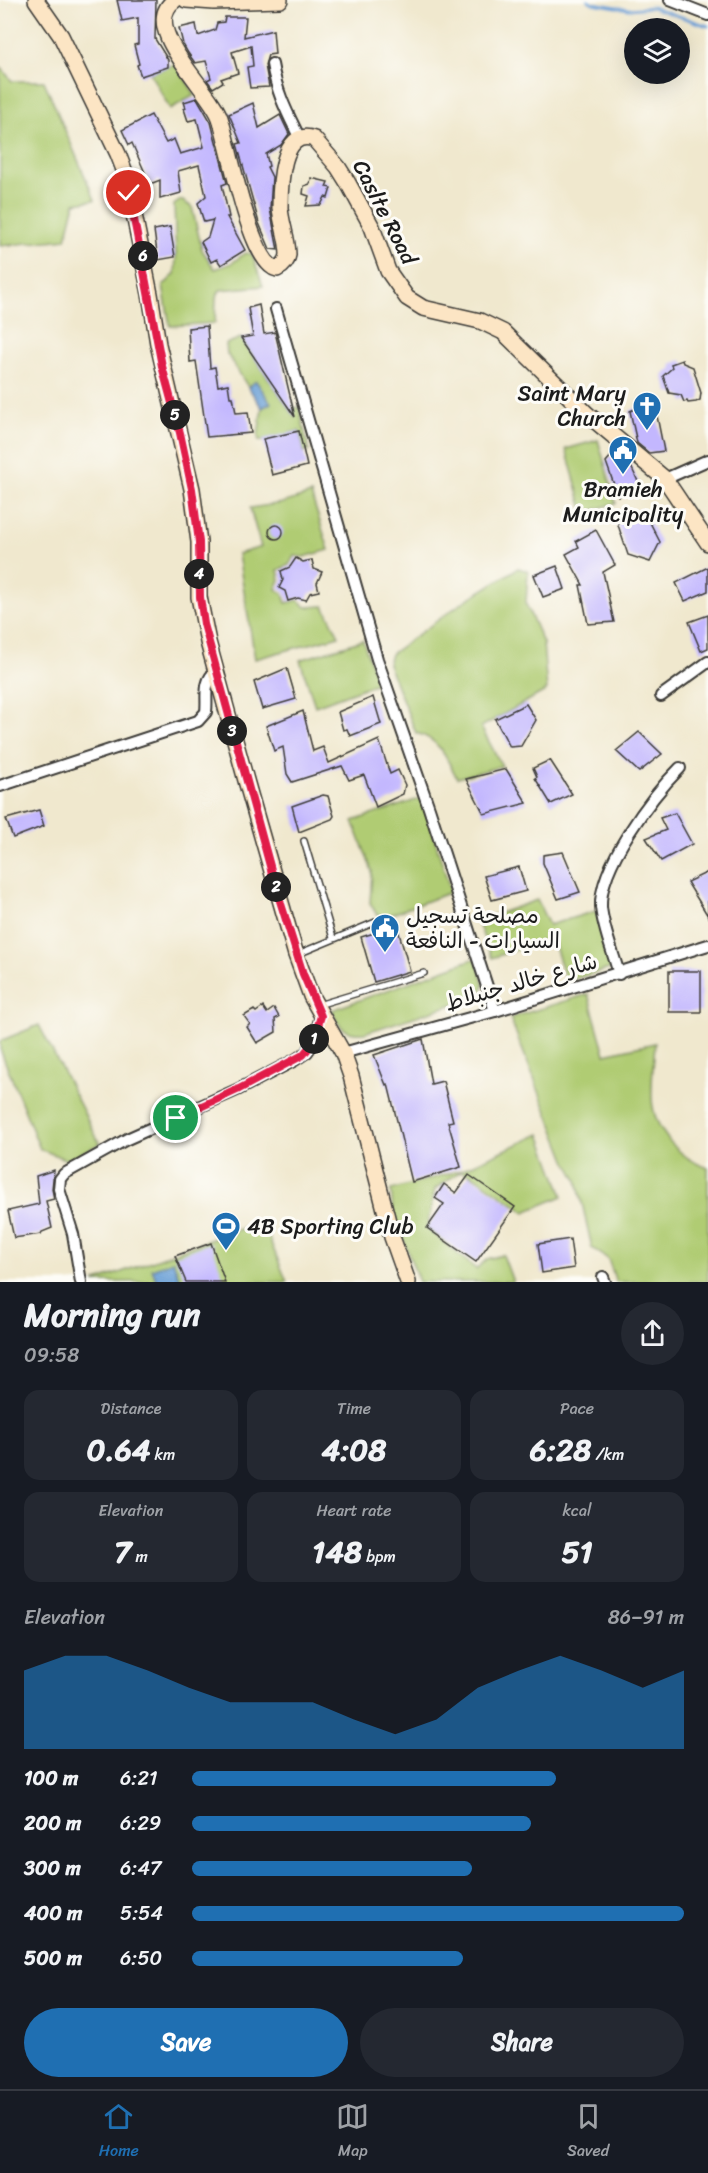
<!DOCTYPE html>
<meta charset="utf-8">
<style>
body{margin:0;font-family:Sriracha,"Playpen Sans Arabic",sans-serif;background:#242831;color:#f1f3f6;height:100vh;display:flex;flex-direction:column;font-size:22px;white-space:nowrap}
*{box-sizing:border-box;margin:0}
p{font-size:20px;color:#9ea1a6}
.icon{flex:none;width:33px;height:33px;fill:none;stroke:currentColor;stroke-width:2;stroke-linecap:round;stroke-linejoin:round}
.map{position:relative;height:1282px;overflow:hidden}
.details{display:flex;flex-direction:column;background:#171b24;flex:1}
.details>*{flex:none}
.buttons{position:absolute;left:624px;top:18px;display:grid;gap:12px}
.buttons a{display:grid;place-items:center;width:66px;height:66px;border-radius:50%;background:#171b24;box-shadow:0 6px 24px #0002;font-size:30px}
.pin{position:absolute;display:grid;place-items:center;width:51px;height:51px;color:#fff;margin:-26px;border:3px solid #fff;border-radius:50%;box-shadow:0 2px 6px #0007}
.km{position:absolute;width:30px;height:30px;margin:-15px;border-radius:50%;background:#222;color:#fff;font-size:16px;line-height:30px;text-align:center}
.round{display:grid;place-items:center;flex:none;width:63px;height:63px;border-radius:32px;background:#242831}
.head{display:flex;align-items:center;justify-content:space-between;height:102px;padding:0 24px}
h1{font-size:33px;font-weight:800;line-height:45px}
.metrics{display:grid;grid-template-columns:repeat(3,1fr);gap:9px;height:102px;padding:6px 24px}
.metrics div{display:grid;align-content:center;border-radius:15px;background:#242831;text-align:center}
.metrics b{font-size:30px;font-weight:800}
.metrics small{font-size:16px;font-weight:400}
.metrics p{font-size:16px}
.chart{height:168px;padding:12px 24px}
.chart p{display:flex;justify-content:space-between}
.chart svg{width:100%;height:108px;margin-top:6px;fill:#1f6fb2;opacity:.7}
.action{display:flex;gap:12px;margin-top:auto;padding:12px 24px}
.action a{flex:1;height:69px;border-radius:36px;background:#1f6fb2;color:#fff;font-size:24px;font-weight:800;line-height:69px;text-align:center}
.action a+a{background:#242831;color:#f1f3f6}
ul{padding:0 24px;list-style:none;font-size:20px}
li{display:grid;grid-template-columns:96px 72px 1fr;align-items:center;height:45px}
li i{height:15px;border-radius:8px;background:#1f6fb2}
.tab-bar{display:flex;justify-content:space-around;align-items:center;height:84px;border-top:2px solid #363941;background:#171b24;font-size:16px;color:#9ea1a6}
.tab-bar a{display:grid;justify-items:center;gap:3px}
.tab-bar .selected{color:#1f6fb2}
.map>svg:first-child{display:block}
.green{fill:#b0cc73;stroke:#667448;stroke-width:1.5}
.water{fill:#689ed5;stroke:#425d78;stroke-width:1.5}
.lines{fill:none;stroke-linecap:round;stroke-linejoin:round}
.stream{stroke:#689ed5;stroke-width:3}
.building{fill:#c3b7fe}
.lane-casing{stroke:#3c3b37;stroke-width:8}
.street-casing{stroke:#3c3b37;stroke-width:14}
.secondary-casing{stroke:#3c3b37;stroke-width:18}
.lane{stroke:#fff;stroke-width:5}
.street{stroke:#fff;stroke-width:10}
.secondary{stroke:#fce5c4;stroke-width:15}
.route-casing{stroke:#fff;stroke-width:12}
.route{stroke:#e11d48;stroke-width:8}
.labels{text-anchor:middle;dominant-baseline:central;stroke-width:6;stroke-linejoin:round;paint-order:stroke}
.street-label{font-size:22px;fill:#1c1c1c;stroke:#fdfcf7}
.poi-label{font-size:22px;fill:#1c1c1c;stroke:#fdfcf7;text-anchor:start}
</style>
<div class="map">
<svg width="708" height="1282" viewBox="0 0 708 1282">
<rect width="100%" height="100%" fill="#fdfcf7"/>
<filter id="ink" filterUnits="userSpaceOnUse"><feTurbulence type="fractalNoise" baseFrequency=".0167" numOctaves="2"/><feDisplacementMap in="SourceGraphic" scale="12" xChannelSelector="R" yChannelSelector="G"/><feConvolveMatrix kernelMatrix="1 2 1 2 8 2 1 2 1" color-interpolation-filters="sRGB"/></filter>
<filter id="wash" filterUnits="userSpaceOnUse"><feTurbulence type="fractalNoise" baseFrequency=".008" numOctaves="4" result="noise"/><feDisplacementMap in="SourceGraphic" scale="24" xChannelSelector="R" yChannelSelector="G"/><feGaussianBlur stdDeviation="1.35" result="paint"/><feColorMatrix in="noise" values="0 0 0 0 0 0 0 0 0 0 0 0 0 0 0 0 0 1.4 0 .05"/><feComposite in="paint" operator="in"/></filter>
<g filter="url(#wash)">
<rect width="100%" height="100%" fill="#f0e8ce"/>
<g class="green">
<path d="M176,64L195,95L170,109L150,73Z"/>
<path d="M0,66L12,81H44L95,200L75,203L66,239L0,246Z"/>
<path d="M181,200L192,207L202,250L215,269L232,263L245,253L252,254L263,286L220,290L216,298L215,323L170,326L163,286L175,274L176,256L174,205Z"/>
<path d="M241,338L295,417L294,408L299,407L309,451L304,452L299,431L259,441L258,436L262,408L270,403L256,382L248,387L227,354L226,344Z"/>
<path d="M598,440L616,503L584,513L566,449Z"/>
<path d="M311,494L329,550L304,557L294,556L289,565L278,570L280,580L276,589L283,593L286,603L298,600L306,607L324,606L339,636L255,659L238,554L261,547L250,508L283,503Z"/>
<path d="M518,568L528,571L526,604L543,643L547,690L481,727L502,766L457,778C446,758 440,739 416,733L388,664L391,654L463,602Z"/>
<path d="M363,640L377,683L315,706L300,660Z"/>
<path d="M422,798L451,892L387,916L377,915L370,903L372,871L353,821Z"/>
<path d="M537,900L549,925L596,911L613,968L566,981L552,937L492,958L477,921Z"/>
<path d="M476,958L484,985L479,996L364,1033C346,1035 338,1027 332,1010Z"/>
<path d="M588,994L605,1054L655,1043C654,1061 651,1081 652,1099C654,1130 679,1158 708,1168V1282H616L608,1259L592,1248L577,1180L566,1160L510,1018Z"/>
<path d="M39,1025L100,1144L67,1160L40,1149L0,1049V1041Z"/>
<path d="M540,1134L563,1196L525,1212L472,1175L461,1171L435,1189L427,1228L476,1269L487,1259L503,1255L513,1282H419L393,1211L391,1190L461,1170Z"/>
<path d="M262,1221L287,1282H94Z"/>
</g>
<g class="water">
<path d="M256,381L271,403L262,408L248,387Z"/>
<path d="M173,1261L181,1282H157L152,1269Z"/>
</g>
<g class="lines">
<path class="stream" d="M588,0L593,3L629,9L652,7L708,26"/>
</g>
<g id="blocks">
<g class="building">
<path d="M117,0H156L155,39L168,60V67L141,76L137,65L139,64L134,45L138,44V18L122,21Z"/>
<path d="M225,17H246L244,37L273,30L275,54L268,55L265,65L269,87L250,88L247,67L253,66L251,46L232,52L238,73L221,79L223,82L213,88L207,80L211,78L206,61L195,63L188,53L183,44L179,28L196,24L198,36L215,30L217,23L224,22Z"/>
<path d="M197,98L211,122L214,134L227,183L222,185L229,217H227L245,250L221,265L217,259L211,262L201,242L208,237L213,220L204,222L198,203L206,196L199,165L178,171L181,193L160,199V180L150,184L132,143L129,145L122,130L151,115L166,143L174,139L180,154L204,147L197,119L188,121L184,109L186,108L184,102Z"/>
<path d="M253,103L259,128L280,115L289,134L281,145L266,154L269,166L267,167L272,177L270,209L278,250L270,249L259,223L237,144L241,143L229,114Z"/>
<path d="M311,178L328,182L326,187L331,188L328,198L325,197L321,205L306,206L309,196L303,194L304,186L310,184Z"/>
<path d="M170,227L175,257L158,260L154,230Z"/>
<path d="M259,305L264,334L275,332L295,417L241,338L253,336L248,308Z"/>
<path d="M207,326L210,368L215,367L218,386L228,384L230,397H233L236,413L248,412L251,433L207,437L196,361L190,362L188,328Z"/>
<path d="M682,360L683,363L693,367L701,393L700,400L696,402L688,403L687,401L684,402L681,395L669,393L663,376L672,368L671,364Z"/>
<path d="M644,405L655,406L664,451L649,453L637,443L630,411Z"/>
<path d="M299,431L307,466L272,475L263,439Z"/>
<path d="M619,454L629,462L641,488L618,496L606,462L612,455Z"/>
<path d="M643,509L660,542L650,562L628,555L617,522Z"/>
<circle cx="276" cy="532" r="7"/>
<path d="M596,530L615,565L603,572L614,622L588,624L580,585H583L566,554L579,547L576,541Z"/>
<path d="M296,558L303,562L312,560L314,569L322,572L317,583L319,591L310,593L306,600L298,598L288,601L285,591L279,588L283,580L281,571L290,567Z"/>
<path d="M557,566L565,589L543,597L534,575Z"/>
<path d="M708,567V591L685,601L676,583Z"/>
<path d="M708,615V648L701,651L689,622Z"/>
<path d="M287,668L296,699L262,709L254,682Z"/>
<path d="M373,697L381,724L350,736L347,729L343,730L338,712Z"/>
<path d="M526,704L536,720L521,746L510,747L495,719Z"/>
<path d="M303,711L313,751L323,747L329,763L379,740L390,774L398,770L405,785L403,794L376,807L364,775L349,780L342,766L292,782L287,774L283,747L274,751L266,726Z"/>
<path d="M639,732L662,754L639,772L616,751Z"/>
<path d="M550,760L572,794L551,804L535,778L537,777L533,768Z"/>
<path d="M506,769L527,803L484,814L466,779Z"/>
<path d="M323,795L328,796L334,816L332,819L299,832L292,806Z"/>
<path d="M39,810L44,826L13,838L6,819Z"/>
<path d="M675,813L692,844L661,861L646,838L666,830L660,818Z"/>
<path d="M563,852L580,892L558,899L543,863V855Z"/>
<path d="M519,867L526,891L492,900L484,876Z"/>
<path d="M708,872V916L687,882Z"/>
<path d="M397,926L410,971L374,982L361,937Z"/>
<rect x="669" y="971" width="32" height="41"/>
<path d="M263,1007L267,1013L274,1008L279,1017L275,1019L276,1032L257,1043L247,1027L250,1024L244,1016L254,1010L256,1012Z"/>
<path d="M423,1039L431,1084L443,1081L453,1121L448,1122L461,1167L412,1182L388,1084L386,1085L374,1055Z"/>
<path d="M54,1170L52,1189L54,1199L46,1201L52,1228L42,1232L41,1234L14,1238L8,1211L39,1204L36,1176Z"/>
<path d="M469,1175L515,1207L476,1262L427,1228L444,1204L435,1198L444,1184L456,1193Z"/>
<path d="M570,1239L574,1268L542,1273L538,1244Z"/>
<path d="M211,1243L225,1282H186L175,1256Z"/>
</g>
</g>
</g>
<g filter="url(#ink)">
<use href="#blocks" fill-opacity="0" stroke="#3c3b37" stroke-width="1.5"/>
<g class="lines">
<g class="lane-casing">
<g id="lane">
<path d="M304,841L333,938"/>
<path d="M298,954L378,921"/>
<path d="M318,1005L424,973"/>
</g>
</g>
<g class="street-casing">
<g id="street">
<path d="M670,0L708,15"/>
<path d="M272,64C277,94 287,112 300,139"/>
<path d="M276,309L377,659L429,808L495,1011"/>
<path d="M665,479L708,460"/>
<path d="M661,696L708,662"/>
<path d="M0,786L198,721L206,712C208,697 202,682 216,671"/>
<path d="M619,974C613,952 603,929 601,907C599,866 652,796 680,768"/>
<path d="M343,1053L495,1011L708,945"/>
<path d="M603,1277L605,1282"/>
<path d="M81,1282L73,1234L59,1189L60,1179L64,1174L127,1139L239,1089L295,1060L307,1052L312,1045L321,1016"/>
</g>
</g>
<g class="secondary-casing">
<g id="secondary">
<path d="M36,0L61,36L118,154L126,175L150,294L158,344L192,489L199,542V597L208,642L247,784L296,955L311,996L343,1053L351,1076L392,1237L408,1282"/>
<path d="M175,0C137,27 211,90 220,118C229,144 250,264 277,269C283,266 287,262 288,255C288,239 281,223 280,208C280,187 281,127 314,139L338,167L348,183L372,227L388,271L407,298L423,308L480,321L503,332L587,414L665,479L708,543"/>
<path d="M186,0L214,2L280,0"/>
</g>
</g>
<use href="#lane" class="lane"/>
<use href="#street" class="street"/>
<use href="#secondary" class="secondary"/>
</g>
</g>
<g class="lines" filter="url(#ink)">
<g class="route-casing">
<path id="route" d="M129,193L162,366L180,433L192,489L199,542L200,597L204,624L276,888L303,974L321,1016L312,1044L303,1055L239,1089L176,1118"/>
</g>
<use href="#route" class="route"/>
</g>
<defs>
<g id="church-pin" transform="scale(1.5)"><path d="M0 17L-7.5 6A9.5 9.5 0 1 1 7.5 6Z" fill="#1f6fb2" stroke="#fdfcf7"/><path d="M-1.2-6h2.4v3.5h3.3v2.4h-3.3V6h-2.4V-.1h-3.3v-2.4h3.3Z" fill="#fff"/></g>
<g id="civic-pin" transform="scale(1.5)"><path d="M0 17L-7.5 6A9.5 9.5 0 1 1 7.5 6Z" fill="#1f6fb2" stroke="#fdfcf7"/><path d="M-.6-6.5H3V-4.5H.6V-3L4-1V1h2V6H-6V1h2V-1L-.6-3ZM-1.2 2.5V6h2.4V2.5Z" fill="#fff"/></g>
<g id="stadium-pin" transform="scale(1.5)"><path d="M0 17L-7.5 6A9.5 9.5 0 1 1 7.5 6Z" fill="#1f6fb2" stroke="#fdfcf7"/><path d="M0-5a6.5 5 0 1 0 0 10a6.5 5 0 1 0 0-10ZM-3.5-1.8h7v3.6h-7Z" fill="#fff"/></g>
</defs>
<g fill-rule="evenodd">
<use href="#church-pin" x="647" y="406"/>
<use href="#civic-pin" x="623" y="450"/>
<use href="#civic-pin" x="385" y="928"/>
<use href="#stadium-pin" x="226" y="1226"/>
</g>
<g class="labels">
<g class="street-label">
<text transform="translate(385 212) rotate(63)">Caslte Road</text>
<text transform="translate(521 982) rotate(-16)">شارع خالد جنبلاط</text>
</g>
<g class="poi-label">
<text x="626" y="393" text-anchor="end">Saint Mary<tspan x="626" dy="25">Church</tspan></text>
<text x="623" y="489" text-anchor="middle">Bramieh<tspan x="623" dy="25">Municipality</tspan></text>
<text x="406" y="915">مصلحة تسجيل<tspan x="406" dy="25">السيارات - النافعة</tspan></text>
<text x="247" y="1226">4B Sporting Club</text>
</g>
</g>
</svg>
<div class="buttons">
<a><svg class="icon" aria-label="layers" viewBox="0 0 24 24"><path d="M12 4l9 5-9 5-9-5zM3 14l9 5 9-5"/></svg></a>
</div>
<div class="pin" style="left:176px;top:1118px;background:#1e9e55"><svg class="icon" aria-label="arrive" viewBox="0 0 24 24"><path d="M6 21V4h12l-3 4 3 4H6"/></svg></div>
<div class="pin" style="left:129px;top:193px;background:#d93025"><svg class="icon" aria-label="check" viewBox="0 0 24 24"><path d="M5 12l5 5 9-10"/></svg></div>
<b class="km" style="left:314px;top:1039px">1</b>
<b class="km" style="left:276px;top:887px">2</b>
<b class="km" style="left:232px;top:731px">3</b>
<b class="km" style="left:199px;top:574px">4</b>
<b class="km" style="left:175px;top:415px">5</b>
<b class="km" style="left:143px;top:256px">6</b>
</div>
<section class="details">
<div class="head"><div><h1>Morning run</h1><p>09:58</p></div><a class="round"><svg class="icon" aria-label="share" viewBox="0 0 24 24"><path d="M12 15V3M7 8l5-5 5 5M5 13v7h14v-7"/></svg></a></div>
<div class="metrics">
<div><p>Distance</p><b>0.64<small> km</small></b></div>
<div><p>Time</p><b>4:08</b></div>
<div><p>Pace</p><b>6:28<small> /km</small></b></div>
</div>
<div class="metrics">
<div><p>Elevation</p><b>7<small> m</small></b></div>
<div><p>Heart rate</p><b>148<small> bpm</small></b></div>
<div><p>kcal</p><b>51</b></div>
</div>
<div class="chart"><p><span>Elevation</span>86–91 m</p>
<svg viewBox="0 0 160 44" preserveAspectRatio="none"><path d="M0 44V12L10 6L20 6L30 12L40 19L50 25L60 25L70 25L80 32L90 38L100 32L110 19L120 12L130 6L140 12L150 19L160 12V44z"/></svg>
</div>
<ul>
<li><b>100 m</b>6:21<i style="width:74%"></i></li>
<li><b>200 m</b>6:29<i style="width:69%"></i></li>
<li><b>300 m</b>6:47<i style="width:57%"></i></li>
<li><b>400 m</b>5:54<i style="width:100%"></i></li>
<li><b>500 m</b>6:50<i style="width:55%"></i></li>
</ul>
<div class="action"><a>Save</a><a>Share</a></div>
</section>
<nav class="tab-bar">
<a class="selected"><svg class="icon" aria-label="home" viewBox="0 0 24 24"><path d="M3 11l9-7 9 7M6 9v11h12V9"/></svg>Home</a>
<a><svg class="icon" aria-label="map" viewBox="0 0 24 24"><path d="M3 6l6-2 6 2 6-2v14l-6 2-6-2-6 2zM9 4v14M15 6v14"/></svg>Map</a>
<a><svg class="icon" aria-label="saved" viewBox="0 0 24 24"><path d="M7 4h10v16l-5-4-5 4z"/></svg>Saved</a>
</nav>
